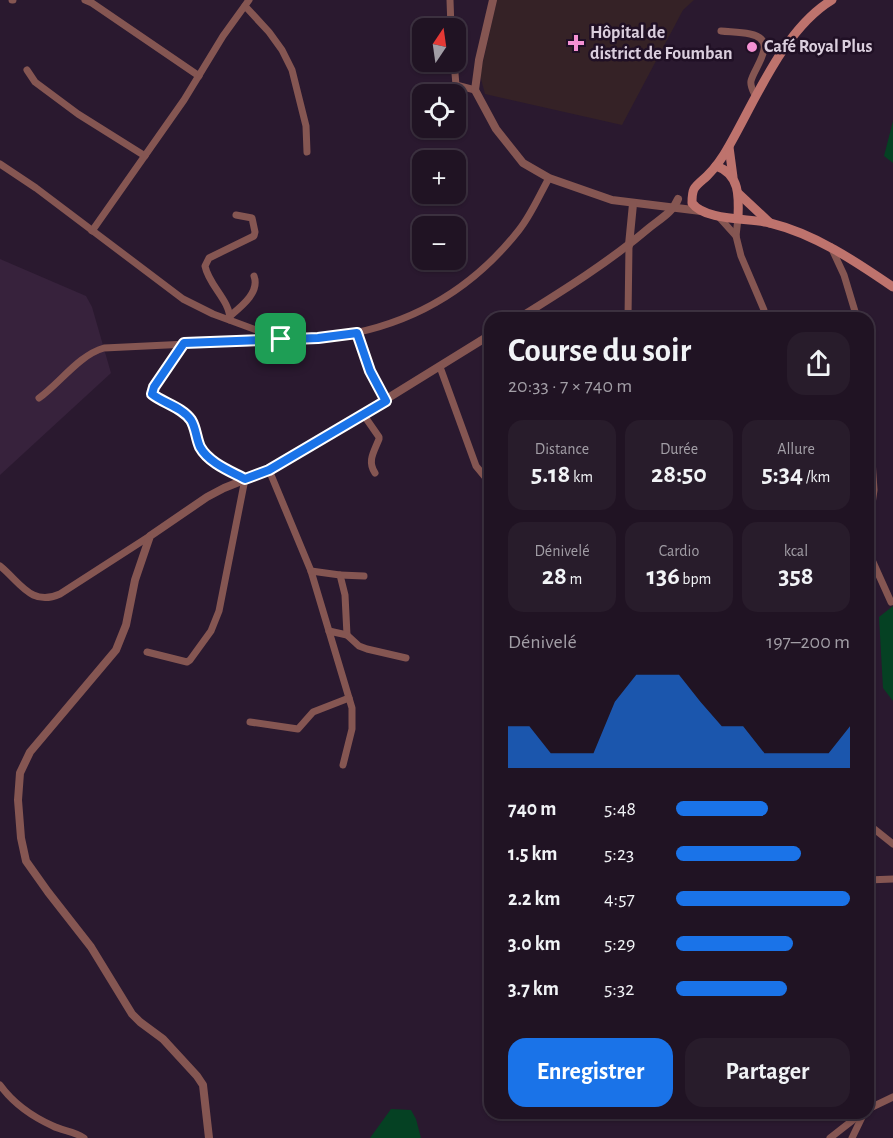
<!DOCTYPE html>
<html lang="fr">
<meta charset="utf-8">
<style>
body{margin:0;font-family:"Alegreya Sans",sans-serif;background:#281c2b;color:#f1f3f6;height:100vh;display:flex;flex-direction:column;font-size:22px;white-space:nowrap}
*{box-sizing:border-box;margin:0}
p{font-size:20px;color:#a29ea6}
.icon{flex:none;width:33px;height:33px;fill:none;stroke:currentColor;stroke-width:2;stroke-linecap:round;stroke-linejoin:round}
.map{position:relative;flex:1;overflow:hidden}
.drawer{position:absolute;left:484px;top:312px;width:390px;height:807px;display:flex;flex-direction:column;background:#201323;border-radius:18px;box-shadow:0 2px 4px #0004,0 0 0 2px #3d3241}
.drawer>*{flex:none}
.needle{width:39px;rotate:13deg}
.buttons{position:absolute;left:412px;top:18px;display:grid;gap:12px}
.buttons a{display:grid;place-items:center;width:54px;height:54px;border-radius:12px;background:#201323;box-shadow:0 2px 4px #0004,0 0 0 2px #3d3241;font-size:30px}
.pin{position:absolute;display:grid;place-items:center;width:51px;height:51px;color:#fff;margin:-26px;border-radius:12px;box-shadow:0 3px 9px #0006}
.round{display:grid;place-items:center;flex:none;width:63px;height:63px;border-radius:18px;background:#281c2b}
.head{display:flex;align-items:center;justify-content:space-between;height:102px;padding:0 24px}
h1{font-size:33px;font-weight:600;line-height:45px}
.figures{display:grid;grid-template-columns:repeat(3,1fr);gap:9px;height:102px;padding:6px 24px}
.figures div{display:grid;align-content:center;border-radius:15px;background:#281c2b;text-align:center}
.figures b{font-size:26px;font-weight:600}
.figures small{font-size:16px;font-weight:400}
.figures p{font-size:16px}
.chart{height:168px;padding:12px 24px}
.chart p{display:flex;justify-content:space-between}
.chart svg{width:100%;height:108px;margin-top:6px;fill:#1a73e8;opacity:.7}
.action{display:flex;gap:12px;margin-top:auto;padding:12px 24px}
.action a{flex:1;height:69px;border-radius:18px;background:#1a73e8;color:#fff;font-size:24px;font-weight:600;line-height:69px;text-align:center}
.action a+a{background:#281c2b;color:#f1f3f6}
ul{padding:0 24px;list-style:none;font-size:20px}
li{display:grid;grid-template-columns:96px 72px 1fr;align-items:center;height:45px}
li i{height:15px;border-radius:8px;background:#1a73e8}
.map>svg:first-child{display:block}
.built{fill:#37223c}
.medical{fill:#352226}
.green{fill:#054123}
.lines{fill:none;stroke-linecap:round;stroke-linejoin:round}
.minor{stroke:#855652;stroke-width:7}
.tertiary{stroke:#855652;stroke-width:8}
.secondary{stroke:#be736d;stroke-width:9}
.route-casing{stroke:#fff;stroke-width:12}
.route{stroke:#1a73e8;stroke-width:8}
.poi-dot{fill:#f491d3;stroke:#201025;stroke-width:2}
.labels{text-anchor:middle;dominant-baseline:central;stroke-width:5;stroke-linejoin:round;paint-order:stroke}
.poi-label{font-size:18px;font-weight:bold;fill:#dacedd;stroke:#201025;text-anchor:start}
</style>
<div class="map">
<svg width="893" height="1138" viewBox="0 0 893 1138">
<rect width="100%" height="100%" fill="#2a192f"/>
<path class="built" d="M0,259L86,296L92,307L111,373L0,475Z"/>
<path class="medical" d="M497,0H694L683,10L622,125L485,94L480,75Z"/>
<g class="green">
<path d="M893,121V163L884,156Z"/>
<path d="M893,606V701L883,688L879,617Z"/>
<path d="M391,1109L411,1110L416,1119L421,1138H370Z"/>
</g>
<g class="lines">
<g class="minor">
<path d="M12,0H13"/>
<path d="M85,0L92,3L199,76"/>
<path d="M450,0L451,28"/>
<path d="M245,6L269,32L282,50L292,70L306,126L307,152"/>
<path d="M721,31C730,32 740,32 750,34C780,40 754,67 751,81C750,86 753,91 755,95"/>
<path d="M454,62L456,85L475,90"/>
<path d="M27,70L35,82L78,114L145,156"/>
<path d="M0,164L36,188L183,299L213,314L278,338"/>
<path d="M718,216L736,236"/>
<path d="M738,218L736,236L741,256L764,310L762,318"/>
<path d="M92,231L184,100L223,36L249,0"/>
<path d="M831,247L844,275L857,318"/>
<path d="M230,316C242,306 260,292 254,276"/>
<path d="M628,318L629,245"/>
<path d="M230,320C230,300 209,286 205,266L209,258L254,236L255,232L252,218L236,215"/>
<path d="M357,333L370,371L386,401"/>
<path d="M440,367L476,466L490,483"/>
<path d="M39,398C60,383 79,355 104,348L331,337C407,327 471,291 519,230C531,215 539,196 549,178"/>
<path d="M868,398L874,490L868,533"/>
<path d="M363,414L379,437V439C374,452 367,461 375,473"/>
<path d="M269,470L311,571L352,708V729L343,765"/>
<path d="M868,551L891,602"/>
<path d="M0,566C20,582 31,607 60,594L150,536"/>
<path d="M311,571L340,575L345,595L347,635"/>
<path d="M340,575L364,576"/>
<path d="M868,611L871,654L870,698"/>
<path d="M329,631L347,635L359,646L367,649L406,658"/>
<path d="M147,652L187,662L190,660L211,631L219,611L245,479L207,456L201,448L192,421L186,415L152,394L154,387L184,343"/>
<path d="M250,722L298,729L313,712L349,698"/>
<path d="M868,824L893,844"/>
<path d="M868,880L893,879"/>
<path d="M0,1085C13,1103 33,1117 53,1126C63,1131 74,1131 84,1138"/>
<path d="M868,1109L893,1097"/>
<path d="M830,1138L862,1113"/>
<path d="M852,1138L864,1113"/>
</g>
<g class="tertiary">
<path d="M493,0L479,60L475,90L496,129L523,163L549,178L612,200L701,211"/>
<path d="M629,245L633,204"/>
<path d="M519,318C564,290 609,262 649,228C660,219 673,212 678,199"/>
<path d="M209,1138L203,1085L197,1076L163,1039L140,1022L132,1014L91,947L48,892L26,861L21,838L18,800L20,773L30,752L116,650L126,625L135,580L150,536L207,497L224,488L269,470L304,450L490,335"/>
</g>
<g class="secondary">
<path d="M832,0C784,29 756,99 729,146C723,157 716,167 707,176C703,180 697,184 694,189C692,193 692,198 692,203C705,221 749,218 770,223C815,234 855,261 893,287"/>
<path d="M729,147L733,177"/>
<path d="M716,166C740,174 739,197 738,218"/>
<path d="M739,194L770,223"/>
</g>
</g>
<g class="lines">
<g class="route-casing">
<path id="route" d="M357,333L370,371L386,401L269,470L245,479C230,471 209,463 200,447C196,438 196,428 191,420C182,407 163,403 152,394L154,387L184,343L318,338Z"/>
</g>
<use href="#route" class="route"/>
</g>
<g class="poi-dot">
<path d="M573 34h6v6h6v6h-6v6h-6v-6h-6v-6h6z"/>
<circle cx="752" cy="47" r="6"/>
</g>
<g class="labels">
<g class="poi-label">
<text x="590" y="33">Hôpital de<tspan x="590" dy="21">district de Foumban</tspan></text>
<text x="764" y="47">Café Royal Plus</text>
</g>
</g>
</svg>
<div class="buttons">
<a><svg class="needle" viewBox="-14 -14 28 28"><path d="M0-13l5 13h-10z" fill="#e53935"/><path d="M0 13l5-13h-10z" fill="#a29ea6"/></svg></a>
<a><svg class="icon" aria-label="locate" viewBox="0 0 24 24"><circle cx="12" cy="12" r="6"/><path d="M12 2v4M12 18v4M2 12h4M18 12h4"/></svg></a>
<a>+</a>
<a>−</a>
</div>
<div class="pin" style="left:281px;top:339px;background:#1e9e55"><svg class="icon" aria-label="arrive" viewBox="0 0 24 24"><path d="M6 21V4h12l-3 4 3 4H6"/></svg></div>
<section class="drawer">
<div class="head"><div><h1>Course du soir</h1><p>20:33 · 7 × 740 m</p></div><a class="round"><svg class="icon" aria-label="share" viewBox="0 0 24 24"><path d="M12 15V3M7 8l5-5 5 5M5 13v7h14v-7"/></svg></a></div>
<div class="figures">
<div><p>Distance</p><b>5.18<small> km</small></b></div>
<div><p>Durée</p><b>28:50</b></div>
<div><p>Allure</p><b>5:34<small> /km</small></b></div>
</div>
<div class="figures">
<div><p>Dénivelé</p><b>28<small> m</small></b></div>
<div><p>Cardio</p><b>136<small> bpm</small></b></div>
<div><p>kcal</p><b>358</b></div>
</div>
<div class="chart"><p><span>Dénivelé</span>197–200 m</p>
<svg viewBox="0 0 160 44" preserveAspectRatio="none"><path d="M0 44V27L10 27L20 38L30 38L40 38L50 17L60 6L70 6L80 6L90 17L100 27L110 27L120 38L130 38L140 38L150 38L160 27V44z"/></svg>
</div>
<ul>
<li><b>740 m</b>5:48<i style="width:53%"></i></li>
<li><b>1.5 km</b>5:23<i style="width:72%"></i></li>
<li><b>2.2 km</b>4:57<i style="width:100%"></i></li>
<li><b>3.0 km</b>5:29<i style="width:67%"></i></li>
<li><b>3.7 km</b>5:32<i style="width:64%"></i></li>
</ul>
<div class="action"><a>Enregistrer</a><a>Partager</a></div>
</section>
</div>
